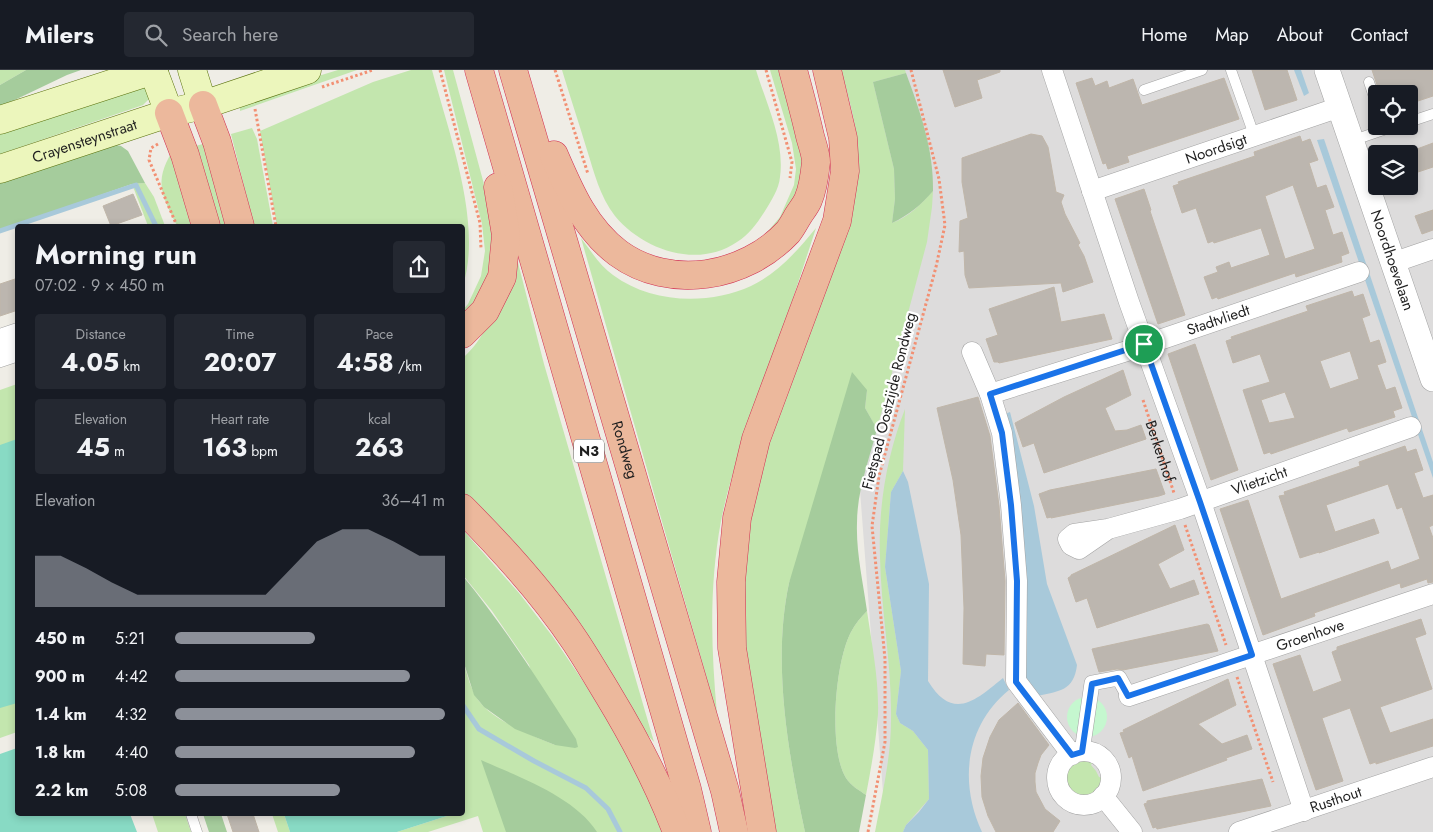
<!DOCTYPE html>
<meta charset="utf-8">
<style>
body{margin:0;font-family:Jost,sans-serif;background:#242831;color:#f1f3f6;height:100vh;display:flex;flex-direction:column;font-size:19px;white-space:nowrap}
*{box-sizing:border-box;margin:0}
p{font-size:16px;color:#9ea1a6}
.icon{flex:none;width:28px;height:28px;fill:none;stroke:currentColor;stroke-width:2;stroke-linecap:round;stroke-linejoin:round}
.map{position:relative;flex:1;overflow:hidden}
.panel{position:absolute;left:15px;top:154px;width:450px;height:592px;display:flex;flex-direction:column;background:#171b24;border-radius:5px;box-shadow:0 2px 8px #0003}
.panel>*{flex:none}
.fabs{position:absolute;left:1368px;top:15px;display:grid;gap:10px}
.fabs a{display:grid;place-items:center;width:50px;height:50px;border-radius:5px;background:#171b24;box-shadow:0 2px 8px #0003;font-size:25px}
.pin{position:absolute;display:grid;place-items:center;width:42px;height:42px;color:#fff;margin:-21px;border:2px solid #fff;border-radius:50%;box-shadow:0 1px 5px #0007}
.round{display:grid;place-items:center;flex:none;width:52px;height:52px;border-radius:5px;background:#242831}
.overview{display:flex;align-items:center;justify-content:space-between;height:85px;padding:0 20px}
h1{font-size:28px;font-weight:700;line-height:38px}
.stats{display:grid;grid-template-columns:repeat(3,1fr);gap:8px;height:85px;padding:5px 20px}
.stats div{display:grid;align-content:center;border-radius:5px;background:#242831;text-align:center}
.stats b{font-size:25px;font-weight:700}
.stats small{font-size:14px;font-weight:400}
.stats p{font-size:14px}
.chart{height:140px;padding:10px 20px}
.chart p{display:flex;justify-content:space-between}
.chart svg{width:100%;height:90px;margin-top:5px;fill:#8c9099;opacity:.7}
ul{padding:0 20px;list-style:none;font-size:16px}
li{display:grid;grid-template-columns:80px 60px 1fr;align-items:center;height:38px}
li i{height:12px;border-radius:6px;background:#8c9099}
header{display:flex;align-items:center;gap:30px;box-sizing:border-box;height:70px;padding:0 25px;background:#171b24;border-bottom:1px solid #363941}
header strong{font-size:24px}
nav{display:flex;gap:28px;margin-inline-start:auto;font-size:18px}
.search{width:350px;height:45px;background:#242831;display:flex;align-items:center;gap:12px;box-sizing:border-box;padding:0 18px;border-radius:5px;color:#9ea1a6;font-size:19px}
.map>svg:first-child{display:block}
.residential{fill:#dddcdc;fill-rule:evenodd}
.grass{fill:#c3e6ae}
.forest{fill:#a5cc9c}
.park{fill:#c5f7cf}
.pitch{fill:#88dac4}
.water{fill:#a8c9da}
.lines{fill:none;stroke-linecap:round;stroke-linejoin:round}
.stream{stroke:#a8c9da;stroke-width:5}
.building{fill:#bcb6af;stroke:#c0b6a9;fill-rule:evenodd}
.service-casing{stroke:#a3a3a3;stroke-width:11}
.pedestrian-casing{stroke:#a3a3a3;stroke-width:16}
.minor-casing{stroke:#a3a3a3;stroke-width:21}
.tertiary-casing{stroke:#a3a3a3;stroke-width:26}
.secondary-casing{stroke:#59710b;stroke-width:29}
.trunk-casing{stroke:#d12e52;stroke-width:29}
.path{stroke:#f29073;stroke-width:3;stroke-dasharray:2.5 2.5;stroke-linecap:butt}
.service{stroke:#fff;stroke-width:10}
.pedestrian{stroke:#fff;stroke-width:15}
.minor{stroke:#fff;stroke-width:20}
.tertiary{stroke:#fff;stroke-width:25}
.secondary{stroke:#ecf6bc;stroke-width:28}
.trunk{stroke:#ecb89c;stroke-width:28}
.route-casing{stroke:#fff;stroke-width:10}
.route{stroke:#1a73e8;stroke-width:6}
.labels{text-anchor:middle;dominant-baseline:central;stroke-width:4.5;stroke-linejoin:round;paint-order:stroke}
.shield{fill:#fff;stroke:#626262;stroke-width:1}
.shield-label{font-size:14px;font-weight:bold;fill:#1f1f1f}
.street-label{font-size:15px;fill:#1f1f1f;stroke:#fff}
</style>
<header>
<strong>Milers</strong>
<div class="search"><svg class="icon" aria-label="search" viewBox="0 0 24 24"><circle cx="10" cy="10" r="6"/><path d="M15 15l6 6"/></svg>Search here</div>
<nav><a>Home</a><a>Map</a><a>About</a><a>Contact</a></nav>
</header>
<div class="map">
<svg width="1433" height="762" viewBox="0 0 1433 762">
<rect width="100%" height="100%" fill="#efede6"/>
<path class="residential" d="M828,0H1433V762H886ZM1376,24H1409V56H1376ZM1376,84H1409V116H1376Z"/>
<g class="grass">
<path d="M0,0H26L0,15Z"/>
<path d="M338,0H357L240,41L239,30Z"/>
<path d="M411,0H432C448,61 483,153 463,215L462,156H277L260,61L373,12Z"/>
<path d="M444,0H453L488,129L494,170L493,198L463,255V240L468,234L481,206L485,181L482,154Z"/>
<path d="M562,0H756C766,33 785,71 780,107C779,119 771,131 765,141C758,152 749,165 737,172C698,199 643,180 615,146C600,127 594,102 587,80C579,53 570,27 562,0Z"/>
<path d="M770,0H782L806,83L796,139L753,179L780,147L794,115L796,99L792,73Z"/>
<path d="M841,0H905L906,3L873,12L894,99L895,129L892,153C909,147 921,134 933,121L932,137L927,172L877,359L865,338L867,320L789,513C772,593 788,683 805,762H770L739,588L746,431L858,94C859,61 850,32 841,0Z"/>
<path d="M141,13L152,26L143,35L0,84V61Z"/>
<path d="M252,58L257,69L273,156H254L231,64Z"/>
<path d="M203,74L227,156H218L195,76Z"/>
<path d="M172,82L196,156H177C163,126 153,113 172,82Z"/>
<path d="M145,113L154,127L165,156H148L132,114Z"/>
<path d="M816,158C800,207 784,257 766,306C749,354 731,401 721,451C709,516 711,578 717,644L581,168C591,181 600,196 613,205C652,234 709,235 751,216C778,203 798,180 816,158Z"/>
<path d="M514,177L544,294L654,672L630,646L590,577L579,551L523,482L463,422L462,289C494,261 502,216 514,177Z"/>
<path d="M17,314V662L0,668V320Z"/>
<path d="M905,339L903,401L891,422L885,497L901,601L896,644L900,653L913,661L928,680L929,729L906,755L903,762H875C882,725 891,688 891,650C892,595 881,541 880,487C878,437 887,385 905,339Z"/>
<path d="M463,460L519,523L553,567L587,617L622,674L666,762H483L478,746L428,762H397L453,744H462L463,590C466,601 469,613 474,623C485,648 531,665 555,675L529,595L492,541L463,505Z"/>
<path d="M867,541C872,575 879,610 878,644C876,672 871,698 866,725C859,720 851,716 846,708C828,679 835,592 851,562C855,554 861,547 867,541Z"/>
<path d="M1080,689L1093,691L1091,695L1096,701L1099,707L1103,708C1103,714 1101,717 1097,722C1079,742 1044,708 1080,689Z"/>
<path d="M152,744H185L191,762H158Z"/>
<path d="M272,744H284L290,762H278Z"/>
</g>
<g class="forest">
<path d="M26,0H81L67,5L0,37V15Z"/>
<path d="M906,3C920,41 934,80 933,121C921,135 909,145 892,153L895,129L894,99L873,12Z"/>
<path d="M112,74L121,76L128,81L145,113L132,114L0,160V111Z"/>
<path d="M852,302L867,320L865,338L877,359C869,390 857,421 857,453C856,482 863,512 867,541C861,547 855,554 851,562C835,592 828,679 846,708C851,716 859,720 866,725L859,762H805C788,683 772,593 789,513Z"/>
<path d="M462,505C505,557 540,613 576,669L578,677L575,678L555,675L515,659L484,637L474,625L463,590Z"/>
<path d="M481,690C519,707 575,727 597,762H506Z"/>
<path d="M203,744H221L227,762H209Z"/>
</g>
<circle class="park" cx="1087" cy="647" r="20"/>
<g class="pitch">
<path d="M17,369V633L0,638V375Z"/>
<path d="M17,678L18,744H130L137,762H0V684Z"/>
<path d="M284,744H453L397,762H290Z"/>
</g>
<g class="water">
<path d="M1294,0H1301L1309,23L1304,26Z"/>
<path d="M1324,69L1433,392V408L1317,70Z"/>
<path d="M1010,342L1034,436L1047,514L1077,595C1074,621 1059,621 1038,626L1026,612L1005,344Z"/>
<path d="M903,401L908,412L929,514L928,611C953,652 976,630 1003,608L1009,620C965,656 959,713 982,762H903L906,755L919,742L929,729L928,680L913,661L900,653L896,644L901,601L885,497L891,422Z"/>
</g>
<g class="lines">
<g class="stream">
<path d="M0,161L136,115L156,156"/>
<path d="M462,634L479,659L534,691L586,718L608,739L620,762"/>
</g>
</g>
<g class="building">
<path d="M943,0H1000V2L977,10L982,28L955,37Z"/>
<path d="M1252,0H1287L1297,30L1265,40Z"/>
<path d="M1372,0H1433V26L1409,34V24H1380Z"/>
<path d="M1092,8L1095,16L1107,11L1109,18L1133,9L1142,35L1224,8L1239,49L1127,86L1129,92L1108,99L1106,93L1103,94L1076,13Z"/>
<path d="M1031,64L1042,66L1048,77L1056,122L1064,125L1061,132L1065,144L1080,173L1078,175L1084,186L1093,212L1063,222L1061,213L969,218L965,205L964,181L959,182L960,151L968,148L962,112V88Z"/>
<path d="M1300,66L1302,72L1310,69L1318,90L1309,93L1317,118L1326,115L1334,137L1325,140L1333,165L1342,162L1349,183L1341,186L1342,192L1296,207L1295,203L1218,229L1217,227L1212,229L1204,207L1218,202L1216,197L1229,192L1231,198L1270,185L1261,158L1214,173L1213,171L1208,173L1196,138L1182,143L1173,116L1179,114L1178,112L1255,86L1254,82ZM1293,115L1315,179L1285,189L1265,126Z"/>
<path d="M1433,73V97L1409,105V82Z"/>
<path d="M1144,119L1151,140L1150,141L1185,245L1158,254L1115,129Z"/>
<path d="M133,124L142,145L111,156L103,136Z"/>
<path d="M1433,140V160L1422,164L1415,146Z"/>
<path d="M18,208V240L0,246V214Z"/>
<path d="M1054,217L1061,252L1104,244L1112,269L999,293L998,292H994L986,269L998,265L989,239Z"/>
<path d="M1352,221L1354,227L1363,224L1370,245L1362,248L1370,273L1379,270L1386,292L1377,295L1386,320L1395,317L1402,338L1393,341L1395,347L1358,359L1349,362L1347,358L1271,384L1270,382L1264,384L1243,320L1270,312L1260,284L1233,293L1226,271L1232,269L1231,267L1308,241L1306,236ZM1350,281L1359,309L1330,319L1320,291ZM1285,322L1295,348L1269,353L1261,330Z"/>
<path d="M1195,274L1238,400L1211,410L1168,284Z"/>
<path d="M1123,300L1131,325L1105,338L1115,361L1127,360L1141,355L1146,369L1044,403L1034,373L1023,377L1015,353L1064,327Z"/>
<path d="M978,327L990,366L999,436L1005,511L1004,585L986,584L985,596L963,594L964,538L961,465L953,410L937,338Z"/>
<path d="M1405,376L1407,382L1416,379L1423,400L1414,403L1423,428L1433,425V455L1429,457L1433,468V512L1428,513L1427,509L1401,518L1400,513L1314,543L1315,546L1263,565L1220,439L1248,430L1281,529L1388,491L1391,500L1420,489L1402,437L1397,439L1388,414L1326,435L1335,462L1374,449L1379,463L1319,483V482L1300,488L1279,426L1285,425L1284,422L1360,396L1359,392Z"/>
<path d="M1156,399L1165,424L1159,426L1051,448V447L1047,448L1039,424L1050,420Z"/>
<path d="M1175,455L1184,480L1158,494L1170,519L1194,510L1199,524L1097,558L1087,528L1076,532L1068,508L1071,506V505Z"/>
<path d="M1421,549L1426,564L1415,568L1432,619L1380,637L1390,663L1433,649V676L1376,694V692L1370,694L1350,638L1322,648L1343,711L1316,720L1273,594L1300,585L1313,622L1342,611L1332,582L1337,580V577Z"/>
<path d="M1207,554L1209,555L1218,581L1123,600L1117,599L1099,602L1092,579Z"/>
<path d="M1228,609L1236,635L1198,654L1222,674L1247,665L1252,679L1226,688L1227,690L1143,721L1132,686L1129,688L1120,663L1124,662L1123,660Z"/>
<path d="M1018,633L1049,675L1041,685L1038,693L1035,703V712L1036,722L1045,739L1060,751L1053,762H996L988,746L982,727L981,706L983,688L990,667L999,650Z"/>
<path d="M1262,709L1271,736L1157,759L1156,757L1153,758L1144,734L1147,733V731Z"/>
<path d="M227,744H253L259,762H233Z"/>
</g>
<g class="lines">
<g class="service-casing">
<g id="service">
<path d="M1231,0L1254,65"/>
<path d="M1369,12L1376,33"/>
<path d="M1144,20L1202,0"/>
<path d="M1409,52L1433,44"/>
<path d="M1351,71L1395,56"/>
<path d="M191,744L197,762"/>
</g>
</g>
<g class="pedestrian-casing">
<path id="pedestrian" d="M1082,682L1092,613L1119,608L1129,626"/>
</g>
<g class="minor-casing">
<g id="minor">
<path d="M1052,0L1129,232L1201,432L1304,741"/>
<path id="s2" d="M1092,121L1340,37"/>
<path d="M1392,193L1433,179"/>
<path d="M0,269L18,263"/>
<path d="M972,282L990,324L1002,363L1011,435L1017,511L1016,611L1072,685"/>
<path d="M0,287L18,281"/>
<path id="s3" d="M990,324L1127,281L1359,202"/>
<path id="s4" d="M1108,459L1079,479L1071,475L1068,469L1074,464L1108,459L1180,439L1411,357"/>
<path id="s5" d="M1129,626L1433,524"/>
<circle cx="1084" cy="708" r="27"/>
<path d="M1103,726L1132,762"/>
<path id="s6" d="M1239,762L1433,697"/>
</g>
</g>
<g class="tertiary-casing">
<g id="tertiary">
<path id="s7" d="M1327,0L1433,309"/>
</g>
</g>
<g class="secondary-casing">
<g id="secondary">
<path d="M153,0L169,43"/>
<path d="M192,0L203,35"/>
<path d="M0,50L154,0"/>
<path id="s8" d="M0,99L169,43L203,35L307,0"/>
</g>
</g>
<g class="trunk-casing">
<g id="trunk">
<path d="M479,0L687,719L697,762"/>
<path id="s9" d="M513,0L725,721L734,762"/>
<path d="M203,35L217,72L240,156"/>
<path d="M169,43L185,85L206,156"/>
<path d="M554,85C570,122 585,158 618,183C670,221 745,208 788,162C792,157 795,151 798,146C801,141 806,135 808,130C812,121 815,102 816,92C816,84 812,74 810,66C805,44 799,22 793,0"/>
<path d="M462,264L485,241L502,207L506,165L498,117"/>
<path d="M462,438C503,479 543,523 575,571C587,589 598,608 609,626C635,669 659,715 677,762"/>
<path d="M762,762L732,578L731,512L737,448L756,369L837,151L845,101L843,68L827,0"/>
</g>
</g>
<g class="path">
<path d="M440,0L480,153L481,179"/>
<path d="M555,0L588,104"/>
<path d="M766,0L792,92L790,108"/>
<path d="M322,17L373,0"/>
<path d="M255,39L276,156"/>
<path d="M158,74L151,78L149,90L177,156"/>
<path id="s1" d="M1143,330L1174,423"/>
<path d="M1185,455L1226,575"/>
<path d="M1237,607L1273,712"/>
<path d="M868,762L885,672V589L872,456L879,406L936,197L945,155L939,109L911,0"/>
</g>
<use href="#service" class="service"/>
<use href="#pedestrian" class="pedestrian"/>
<use href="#minor" class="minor"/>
<use href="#tertiary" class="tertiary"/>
<use href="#secondary" class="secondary"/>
<use href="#trunk" class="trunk"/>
</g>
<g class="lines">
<g class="route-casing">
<path id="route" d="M1144,274L1200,432L1252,585L1128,626L1118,608L1092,614L1082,682L1072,685L1016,612L1017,511L1011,435L1002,363L990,324Z"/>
</g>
<use href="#route" class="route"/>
</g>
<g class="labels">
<rect class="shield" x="574" y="369.5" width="30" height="23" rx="4"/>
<g class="shield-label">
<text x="589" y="381">N3</text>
</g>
<g class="street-label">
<text stroke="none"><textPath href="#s8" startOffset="89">Crayensteynstraat</textPath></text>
<text stroke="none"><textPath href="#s2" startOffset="131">Noordsigt</textPath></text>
<text stroke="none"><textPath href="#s7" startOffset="201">Noordhoevelaan</textPath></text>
<text stroke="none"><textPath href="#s3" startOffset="240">Stadtvliedt</textPath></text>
<text transform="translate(889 331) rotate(-76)">Fietspad Oostzijde Rondweg</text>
<text stroke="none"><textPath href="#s9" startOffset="396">Rondweg</textPath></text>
<text stroke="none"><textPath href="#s1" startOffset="54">Berkenhof</textPath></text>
<text stroke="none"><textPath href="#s4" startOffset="252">Vlietzicht</textPath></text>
<text stroke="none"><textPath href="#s5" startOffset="191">Groenhove</textPath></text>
<text stroke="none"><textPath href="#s6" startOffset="102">Rusthout</textPath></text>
</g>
</g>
</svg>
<div class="fabs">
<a><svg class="icon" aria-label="locate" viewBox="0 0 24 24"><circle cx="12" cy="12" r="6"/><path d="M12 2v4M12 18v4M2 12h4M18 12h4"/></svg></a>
<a><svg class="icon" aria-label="layers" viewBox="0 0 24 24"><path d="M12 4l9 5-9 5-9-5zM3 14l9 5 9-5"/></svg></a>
</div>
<div class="pin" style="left:1144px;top:274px;background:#1e9e55"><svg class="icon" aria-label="arrive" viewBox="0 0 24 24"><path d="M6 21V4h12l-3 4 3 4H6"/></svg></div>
<section class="panel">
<div class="overview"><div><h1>Morning run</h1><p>07:02 · 9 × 450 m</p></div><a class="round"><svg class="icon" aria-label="share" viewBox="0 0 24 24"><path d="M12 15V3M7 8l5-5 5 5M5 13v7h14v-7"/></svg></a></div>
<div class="stats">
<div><p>Distance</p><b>4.05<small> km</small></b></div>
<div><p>Time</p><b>20:07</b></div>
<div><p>Pace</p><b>4:58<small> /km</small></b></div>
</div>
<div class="stats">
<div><p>Elevation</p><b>45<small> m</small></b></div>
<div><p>Heart rate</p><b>163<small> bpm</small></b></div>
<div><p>kcal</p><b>263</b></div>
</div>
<div class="chart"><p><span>Elevation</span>36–41 m</p>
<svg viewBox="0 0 160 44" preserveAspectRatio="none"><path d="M0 44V19L10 19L20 25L30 32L40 38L50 38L60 38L70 38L80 38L90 38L100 25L110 12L120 6L130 6L140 12L150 19L160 19V44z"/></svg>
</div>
<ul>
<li><b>450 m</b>5:21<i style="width:52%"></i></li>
<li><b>900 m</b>4:42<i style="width:87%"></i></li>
<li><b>1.4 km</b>4:32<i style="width:100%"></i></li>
<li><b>1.8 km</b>4:40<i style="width:89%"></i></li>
<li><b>2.2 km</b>5:08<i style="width:61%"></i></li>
</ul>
</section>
</div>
